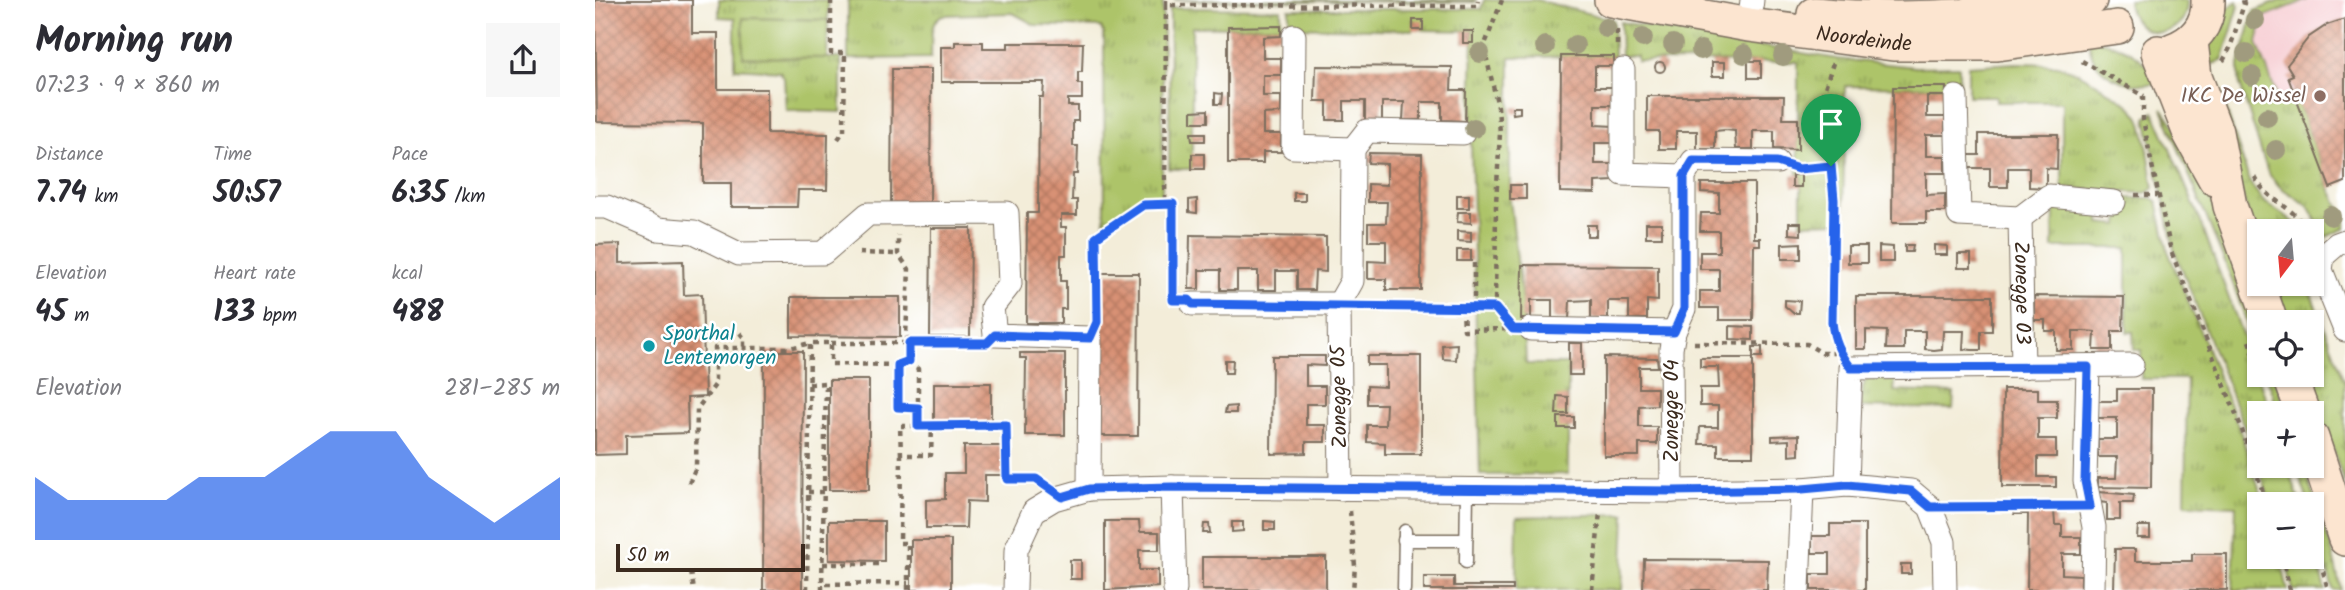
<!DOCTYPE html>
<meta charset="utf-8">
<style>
body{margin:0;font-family:Kalam,sans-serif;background:#f7f7f7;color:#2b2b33;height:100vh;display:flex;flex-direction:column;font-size:26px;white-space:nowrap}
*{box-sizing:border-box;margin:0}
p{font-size:23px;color:#7c7c81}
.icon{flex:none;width:38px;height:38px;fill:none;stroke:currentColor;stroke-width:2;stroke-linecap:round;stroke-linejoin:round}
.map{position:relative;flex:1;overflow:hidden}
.sheet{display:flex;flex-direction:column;background:#fff;width:595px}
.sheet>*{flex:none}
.needle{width:46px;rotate:196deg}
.tools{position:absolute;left:1652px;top:219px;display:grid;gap:14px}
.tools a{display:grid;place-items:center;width:77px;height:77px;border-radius:0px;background:#fff;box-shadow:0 2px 5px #0004;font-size:35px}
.scale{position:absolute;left:21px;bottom:18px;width:189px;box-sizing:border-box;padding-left:7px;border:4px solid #3b2a1e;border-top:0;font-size:19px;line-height:24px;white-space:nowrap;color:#3b2a1e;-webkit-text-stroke:5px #fff;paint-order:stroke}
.pin{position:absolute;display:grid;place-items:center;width:60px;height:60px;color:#fff;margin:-72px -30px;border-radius:50% 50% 50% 0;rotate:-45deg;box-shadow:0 0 7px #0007}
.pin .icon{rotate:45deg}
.round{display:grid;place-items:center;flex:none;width:74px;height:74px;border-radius:0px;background:#f7f7f7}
.overview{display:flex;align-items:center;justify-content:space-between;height:119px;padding:0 35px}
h1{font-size:38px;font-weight:700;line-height:52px}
.figures{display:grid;grid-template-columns:repeat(3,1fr);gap:10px;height:119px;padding:7px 35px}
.figures div{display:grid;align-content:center}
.figures b{font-size:30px;font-weight:700}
.figures small{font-size:19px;font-weight:400}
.figures p{font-size:19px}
.chart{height:196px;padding:14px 35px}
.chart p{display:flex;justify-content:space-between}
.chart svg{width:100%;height:126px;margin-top:7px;fill:#2563eb;opacity:.7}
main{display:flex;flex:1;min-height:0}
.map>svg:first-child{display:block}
.built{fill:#f7cfd4}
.grass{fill:url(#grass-tufts);stroke:#747744;stroke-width:2}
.park{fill:#adc469;stroke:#747744;stroke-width:2}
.building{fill:url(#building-cross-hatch)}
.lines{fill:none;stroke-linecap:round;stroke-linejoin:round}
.lane-casing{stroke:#7b6e5f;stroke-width:15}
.street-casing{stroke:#7b6e5f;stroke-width:25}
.secondary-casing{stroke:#7b6e5f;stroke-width:36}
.path{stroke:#7b6e5f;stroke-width:4.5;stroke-dasharray:5 5;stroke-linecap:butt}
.lane{stroke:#fff;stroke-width:12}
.street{stroke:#fff;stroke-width:23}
.secondary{stroke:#fce5d0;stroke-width:33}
.tree{fill:#a09b7e}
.route-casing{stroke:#fff;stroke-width:14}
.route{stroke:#2563eb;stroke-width:9}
.education-dot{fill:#8d6e63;stroke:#fff;stroke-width:2.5}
.culture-dot{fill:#0f9aa8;stroke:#fff;stroke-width:2.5}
.labels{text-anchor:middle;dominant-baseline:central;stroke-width:5;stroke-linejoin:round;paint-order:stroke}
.street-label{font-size:21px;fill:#3b2a1e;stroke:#fff}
.education-label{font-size:21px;fill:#785e54;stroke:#fff;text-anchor:end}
.culture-label{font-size:21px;fill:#0d838f;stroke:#fff;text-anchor:start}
</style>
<main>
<section class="sheet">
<div class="overview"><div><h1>Morning run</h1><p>07:23 · 9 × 860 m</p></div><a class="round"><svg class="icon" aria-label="share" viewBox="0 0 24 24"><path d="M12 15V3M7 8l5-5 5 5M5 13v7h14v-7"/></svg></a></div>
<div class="figures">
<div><p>Distance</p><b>7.74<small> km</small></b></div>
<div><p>Time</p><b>50:57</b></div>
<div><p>Pace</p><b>6:35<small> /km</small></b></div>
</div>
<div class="figures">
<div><p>Elevation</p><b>45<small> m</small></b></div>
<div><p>Heart rate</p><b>133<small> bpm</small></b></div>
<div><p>kcal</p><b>488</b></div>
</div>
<div class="chart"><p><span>Elevation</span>281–285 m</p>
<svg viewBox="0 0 160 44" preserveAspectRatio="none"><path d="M0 44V22L10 30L20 30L30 30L40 30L50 22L60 22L70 22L80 14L90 6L100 6L110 6L120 22L130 30L140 38L150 30L160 22V44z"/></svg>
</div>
</section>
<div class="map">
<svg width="1750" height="590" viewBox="0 0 1750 590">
<defs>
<pattern id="grass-tufts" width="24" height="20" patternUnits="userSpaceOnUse" patternTransform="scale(1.75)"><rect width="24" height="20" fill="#adc469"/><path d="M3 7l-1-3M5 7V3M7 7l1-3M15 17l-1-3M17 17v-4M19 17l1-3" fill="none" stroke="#8e9f56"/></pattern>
<pattern id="building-cross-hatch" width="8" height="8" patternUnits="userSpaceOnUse" patternTransform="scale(1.75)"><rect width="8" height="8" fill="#d89174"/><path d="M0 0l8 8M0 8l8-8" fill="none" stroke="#b0775f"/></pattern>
</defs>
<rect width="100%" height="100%" fill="#fff"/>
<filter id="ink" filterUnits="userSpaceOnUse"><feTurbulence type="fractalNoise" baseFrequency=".0143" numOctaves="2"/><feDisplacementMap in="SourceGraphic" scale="14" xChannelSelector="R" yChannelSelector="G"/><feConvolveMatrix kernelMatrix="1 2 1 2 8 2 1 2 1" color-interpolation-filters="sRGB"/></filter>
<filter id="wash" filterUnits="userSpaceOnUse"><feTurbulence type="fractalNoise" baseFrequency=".00686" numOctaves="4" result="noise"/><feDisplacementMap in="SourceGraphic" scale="28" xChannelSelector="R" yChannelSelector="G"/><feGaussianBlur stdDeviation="1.57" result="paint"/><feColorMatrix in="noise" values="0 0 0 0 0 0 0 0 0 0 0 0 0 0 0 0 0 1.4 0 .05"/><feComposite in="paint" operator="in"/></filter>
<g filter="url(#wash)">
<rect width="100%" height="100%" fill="#f3edd9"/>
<path class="built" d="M1712,0H1750V182L1735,188L1699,93L1683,99L1662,43L1668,17Z"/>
<g class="grass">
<path d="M124,0H233V20L148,18V57L246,58V112L191,110L189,77L185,71L140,68V18L124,17Z"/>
<path d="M253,0H568L567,201H548L510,227L509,33L506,27L440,25L418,13L347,15C333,22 337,44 336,58L253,59Z"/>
<path d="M579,0H881L880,2Z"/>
<path d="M889,0H942L1018,20L1019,56L915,57V199L929,320L931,364H973V474L885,475L876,143L878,31L828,30L818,20V30L694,27V9H886Z"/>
<path d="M1533,0H1592C1594,42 1536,44 1533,0Z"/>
<path d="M1687,0H1712L1668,17L1662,43L1683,98L1699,93L1735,188L1750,218V228L1731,237L1713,206L1685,187L1673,173L1644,81V65L1659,11Z"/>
<path d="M1642,1L1644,6L1627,61L1608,67L1607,61L1624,15Z"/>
<path d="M575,8L686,9V26L597,27V169H574Z"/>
<path d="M1025,22L1242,59L1321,67L1364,66V87L1250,86L1248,222L1206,223V175H1203V62L1042,61V56H1026Z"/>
<path d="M1493,38C1526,45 1547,53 1565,82C1543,89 1511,81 1499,60C1495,54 1495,45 1493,38Z"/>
<path d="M1420,63C1469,63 1476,67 1516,93C1526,99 1539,107 1545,118C1551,131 1556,171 1559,188L1554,192L1547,193L1467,188V102H1401V96H1373V66Z"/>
<path d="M1624,87L1655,183L1668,201L1699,222L1703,231H1664V243L1652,210L1616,89Z"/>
<path d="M1567,108L1588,138L1616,199L1664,331V357L1635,275Z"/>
<path d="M1559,112L1604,217L1676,413H1664V466H1693L1705,504H1676L1653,437L1579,249L1551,118Z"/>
<path d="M1527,198H1557L1562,201L1573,251L1644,428L1669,504H1664V556L1685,557L1693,590H1638L1641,506L1590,504L1592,379H1546V350H1539L1538,332H1532V248H1458L1459,209L1466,203L1506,208L1505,223L1524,225Z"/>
<path d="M1680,284H1712L1750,381V484L1713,375L1717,374V322H1694Z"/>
<path d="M1275,375H1301L1299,391L1359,393L1358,409L1266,407C1266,395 1266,385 1275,375Z"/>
<path d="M1671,375H1679L1692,413H1684Z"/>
<path d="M1701,466H1709L1736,547L1746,590H1738L1717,514V504H1714Z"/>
<path d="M1717,542L1730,590H1698L1690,557L1717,556Z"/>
</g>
<g class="park">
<path d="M148,18L233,20L232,58L148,57Z"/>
<path d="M1030,514L1027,590H921L922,517Z"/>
</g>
<g id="blocks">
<g class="building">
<path d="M0,0H97V33H123V89H172V133L233,134L232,190H203L202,207H136V183H108V123L2,122Z"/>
<path d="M1750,19V182L1735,188L1693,77L1698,75L1692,65L1714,37L1732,25Z"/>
<rect x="818" y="20" width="10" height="10"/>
<path d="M686,26V36L668,37V58H686V75H668V96H686V113L668,114V134H686V152H668V163H633V27Z"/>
<rect x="868" y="31" width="10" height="12"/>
<path d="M360,42H388V48H413V43H488L487,72H483V84H487V99H473V106H483V121H478V146H483L482,174H478L477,200H482V215H466V227H471V255H466V281H471V309H466V323H431L432,213H443L444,97H448L449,82H346V47H360Z"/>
<path d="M966,56H1019V66H1000V87H1019V105H1000V125L1019,126V143H1000V164H1019V181L1000,182V193L965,192Z"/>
<rect x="1153" y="61" width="13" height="17"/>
<rect x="1117" y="62" width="13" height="14"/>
<circle cx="1065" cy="67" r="5"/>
<path d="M721,66L857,67L856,90H871L870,121L847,120V102H826V120H808L809,102H787V120H770V101H749V120H732V101H720Z"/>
<path d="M297,69H336L335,204L296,205Z"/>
<path d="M1298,87H1351V96H1332V117H1350V135H1331V156H1350V173H1331V195L1350,194V212H1331V223H1297Z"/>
<path d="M620,93L627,94L626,104H620Z"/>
<path d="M1052,96H1189L1188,119H1203V150L1179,149V131H1158V149H1141L1140,131L1130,130L1120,131V149H1102V131H1081V149H1064V131H1052Z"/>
<path d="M917,107H925V113L918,114Z"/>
<path d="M613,110V122H597V111Z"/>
<path d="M596,133H610V141H597Z"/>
<path d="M1384,134H1463L1462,169L1451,168V188L1434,187V168H1413V187H1395V168H1374V155H1384Z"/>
<path d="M774,153L827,154L826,290H791V279H773V261L791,262V241H773V223H791L792,202H773V184L792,185V164L773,163Z"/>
<rect x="597" y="154" width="12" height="15"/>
<rect x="1197" y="175" width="9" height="12"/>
<path d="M1106,183H1159V238H1165V245H1159L1158,320H1124V308H1105V291H1124V269H1105V252H1124V231H1105L1106,213H1124V193L1106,192Z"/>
<rect x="915" y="185" width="16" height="14"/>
<rect x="699" y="193" width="11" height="8"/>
<rect x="862" y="195" width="12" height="13"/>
<path d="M602,199V213L594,212V200Z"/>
<path d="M863,212H876V223L862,222Z"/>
<rect x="1051" y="223" width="16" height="14"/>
<path d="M1194,223H1206V235L1194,234Z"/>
<rect x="992" y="225" width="9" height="11"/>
<path d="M336,228H376L375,337H335Z"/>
<path d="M862,231L876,232V242L862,241Z"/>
<path d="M595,235L731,237V272L720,271L719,290H702V271H681V290H663V271H642V290H625V270H604V289H594Z"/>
<path d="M1206,243V259H1187V244Z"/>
<path d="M25,244V263L88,261L89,295L107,294L110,397L92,398L93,433L31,435V454L0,455V245Z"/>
<path d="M1310,245H1318L1317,252H1310Z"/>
<path d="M1339,245L1352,246V255H1339Z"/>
<rect x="1253" y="246" width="19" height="17"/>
<path d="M1284,246L1298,247V262H1284Z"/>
<rect x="862" y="250" width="14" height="11"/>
<rect x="1363" y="254" width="13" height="14"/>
<path d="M927,265L1063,266V301L1052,300V319H1034V301H1013V319H996V300L975,301L974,319H957V300H936V319H926Z"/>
<path d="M505,273H544L543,436H504Z"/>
<path d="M1261,296H1397V331H1386V350H1377L1368,349L1369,331H1348L1347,349L1339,350L1330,349V331H1309V349H1291L1292,331L1271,330V349H1261Z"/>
<path d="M1439,296L1529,297L1528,331H1517V350H1499L1500,332L1489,331H1478V350H1461V331H1450V320H1439Z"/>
<path d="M196,297H305V337L196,336Z"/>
<path d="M1190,300L1205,301L1204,313H1198L1190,306Z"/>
<path d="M1135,326L1158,327V340L1135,339Z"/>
<rect x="974" y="343" width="13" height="32"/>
<path d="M862,344L861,360L848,359L847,345Z"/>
<rect x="1158" y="347" width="9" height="10"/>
<path d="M169,351H208L207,590H168Z"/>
<path d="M425,353H470V435H430L431,358H425Z"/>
<path d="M677,356H730V366L711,365V386H730V404H711V425H730V442H711V453L676,454Z"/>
<path d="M772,356H826V454H790V443L772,442V425H790L791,404H772V386L791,387V365H772Z"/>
<path d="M1009,357L1062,358L1063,367H1044V388H1062V405L1044,406V427H1062V444H1044V456H1009Z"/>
<path d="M1105,358H1158V456H1123V444H1104L1105,427H1123V406H1105V388H1124L1123,367H1105Z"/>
<path d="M630,360H638L637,373H630Z"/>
<rect x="234" y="380" width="40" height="110"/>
<rect x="339" y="383" width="57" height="39"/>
<path d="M1408,389H1443V400H1462V418H1443V439H1461V457H1443V477H1461V487H1407Z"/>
<path d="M1522,389H1557L1556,488L1503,487V478H1521L1522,457H1503V439H1522V418H1503V401H1522Z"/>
<path d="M962,396L973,397V414H961Z"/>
<path d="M641,406V413H630L631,407Z"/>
<rect x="963" y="417" width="16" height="11"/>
<path d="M1204,435V455L1194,456V440L1177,441V436Z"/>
<path d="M369,446H409V475H390V502L372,501L371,528H331V500L350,499V473H369Z"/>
<path d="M1504,492L1539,495L1538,503H1525V520H1512V503L1504,502Z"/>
<path d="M1419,510H1459L1460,525H1467V537H1486V554H1467V574L1486,575V590H1432L1433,514H1419Z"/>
<path d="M234,521H289V561L234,560Z"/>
<path d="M510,521H544L545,532H564V550H544V570H563V587L510,590Z"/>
<path d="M669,521L680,522V530H669Z"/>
<path d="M637,522H648V531L637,532Z"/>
<path d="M609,524H614L615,533H608Z"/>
<path d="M1235,524H1270V590H1216V574H1235V553H1217V536H1235Z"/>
<path d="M1543,526H1555V538H1542Z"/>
<rect x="316" y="540" width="40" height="50"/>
<path d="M1520,549H1540V561H1597V554H1632V590H1519Z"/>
<rect x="607" y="557" width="124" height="33"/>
<path d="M1049,559L1173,560L1172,590H1048Z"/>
<rect x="475" y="560" width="11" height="19"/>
<rect x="1306" y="564" width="10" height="10"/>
<path d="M829,577H859V586H918V590H829Z"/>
</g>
</g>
</g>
<g filter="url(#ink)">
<use href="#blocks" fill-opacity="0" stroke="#7b6e5f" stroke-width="2"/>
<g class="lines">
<g class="lane-casing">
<g id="lane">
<path d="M809,540H871"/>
<path d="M871,562L872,490"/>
<path d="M809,590L810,531"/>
</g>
</g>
<g class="street-casing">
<g id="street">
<path d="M1154,25L1157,0"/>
<path d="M699,36L698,147L758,149L772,131L868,133"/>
<path d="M1028,70V174L1089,176"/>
<path d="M1361,97L1364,215L1425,218L1454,196L1519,202"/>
<path d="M0,207H12L63,229L99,232L144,254L228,253L273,214L412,213L415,284L397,307L400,335L495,338L494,489"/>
<path id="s1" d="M1425,218L1428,367"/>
<path d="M1750,241L1742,244L1728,256L1726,270L1750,330"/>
<path d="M598,304H744"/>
<path d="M936,329L1079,332"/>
<path d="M1493,367L1490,481L1499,527L1498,590"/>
<path d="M1252,485L1256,368L1537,365"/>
<path d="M577,487L580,590"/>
<path d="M746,489L744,304L757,281L758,149"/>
<path d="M1077,491L1076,349L1079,332L1089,309V176L1098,161L1182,162"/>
<path d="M420,590L421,550L439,511L459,499L494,489L577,487L1077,491L1207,489L1252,485L1316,491L1335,507L1349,542L1350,590"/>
<path d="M1203,590L1207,489"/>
</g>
</g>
<g class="secondary-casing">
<g id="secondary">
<path id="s2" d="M1016,0L1154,25L1298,44H1402L1522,27"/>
<path d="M1219,14C1311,23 1404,16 1495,0"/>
<path d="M1596,41L1600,77L1621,132L1635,206L1676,322"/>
<path d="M1577,50C1599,42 1614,25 1613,0"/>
<path d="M1563,52L1595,134L1620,179"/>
<path d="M1694,374L1708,413"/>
<path d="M1717,438L1750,539"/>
</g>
</g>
<g class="path">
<path d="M236,0V53H250L249,131L243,139"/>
<path d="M571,0V5L882,6L883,0"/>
<path d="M907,0L889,47L903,107L905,133L901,203L900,308L914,324"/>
<path d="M571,5L570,204H578V290"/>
<path d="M1022,30V49"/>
<path d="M1487,61L1549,96"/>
<path d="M1628,61L1635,48L1649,4L1648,0"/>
<path d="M1238,63L1228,94V106L1239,200L1237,322L1239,339L1244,352"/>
<path d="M1548,96V119L1555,156L1576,251L1645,424L1672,504"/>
<path d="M1202,169L1236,166"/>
<path d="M1660,177C1672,202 1701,206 1711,231"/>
<path d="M1540,195H1564"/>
<path d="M264,253L303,254"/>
<path d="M879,263V308"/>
<path d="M768,305L900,308"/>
<path d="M868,308L869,330L913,329"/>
<path d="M502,318L501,237L548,204H570"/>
<path d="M145,333L149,338V347"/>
<path d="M1654,341L1664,369"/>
<path d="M236,343H314L311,336L314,269L303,254V235"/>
<path d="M1099,343L1212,344L1227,353H1239"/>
<path d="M314,361L303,365V407L323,408"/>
<path d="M214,384L231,383L227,584"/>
<path d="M337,426L411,425L412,479L443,481"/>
<path d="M306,455L305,426H323"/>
<path d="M94,483L101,467L102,409L120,385V348H195L215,343"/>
<path d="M213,492H229"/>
<path d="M1359,507H1473"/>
<path d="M755,511L760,566L758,590"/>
<path d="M1723,552L1733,590"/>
<path d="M1687,556L1695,590"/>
<path d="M228,564H288"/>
<path d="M96,572L99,590"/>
<path d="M212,590L215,343H236V364L303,365"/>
<path d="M227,590V584L313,583"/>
<path d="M313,590V543H305L306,455H336L337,426H323V369L314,361V343H381"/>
<path d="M997,590L1005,512"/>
</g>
<use href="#lane" class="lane"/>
<use href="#street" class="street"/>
<use href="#secondary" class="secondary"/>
</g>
<g class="tree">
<circle cx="1660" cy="20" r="10"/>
<circle cx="1011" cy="28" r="10"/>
<circle cx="1048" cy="38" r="10"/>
<circle cx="1078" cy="44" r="10"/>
<circle cx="980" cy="45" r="10"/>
<circle cx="950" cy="46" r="10"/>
<circle cx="1106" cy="50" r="10"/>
<circle cx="885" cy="53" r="10"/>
<circle cx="1651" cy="53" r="10"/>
<circle cx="1149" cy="54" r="10"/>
<circle cx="1188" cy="56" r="10"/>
<circle cx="1657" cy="76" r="10"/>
<circle cx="1672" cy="117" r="10"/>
<circle cx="879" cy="128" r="10"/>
<circle cx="1681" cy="150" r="10"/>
<circle cx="1736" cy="216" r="10"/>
</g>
</g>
<g class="lines" filter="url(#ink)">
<g class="route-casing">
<path id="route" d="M1098,161L1182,162L1203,169L1236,166L1239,200L1237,322C1239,341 1245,353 1256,368L1493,367L1490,481L1495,506L1335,507L1316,491L1252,485L1207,489L1077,491L577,487L494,489L467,497L441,479H412L411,425L323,426V408L303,407V365L314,361V343H392L400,335L495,338L502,322L501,237L548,205L578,204V300H594L598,304L900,308L918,329L1079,332L1089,309V176Z"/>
</g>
<use href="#route" class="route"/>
</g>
<circle class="education-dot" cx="1725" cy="96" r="7"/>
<circle class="culture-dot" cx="54" cy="346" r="7"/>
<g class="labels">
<g class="street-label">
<text stroke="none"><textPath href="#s2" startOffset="256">Noordeinde</textPath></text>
<text stroke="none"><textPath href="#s1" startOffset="75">Zonegge 03</textPath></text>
<text transform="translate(745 397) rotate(-91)">Zonegge 05</text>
<text transform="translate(1077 411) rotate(-90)">Zonegge 04</text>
</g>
<g class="education-label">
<text x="1711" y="96">IKC De Wissel</text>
</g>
<g class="culture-label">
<text x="68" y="334">Sporthal<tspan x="68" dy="24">Lentemorgen</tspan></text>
</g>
</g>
</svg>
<div class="tools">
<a><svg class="needle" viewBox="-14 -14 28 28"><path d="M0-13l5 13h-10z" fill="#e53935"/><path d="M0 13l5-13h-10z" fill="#7c7c81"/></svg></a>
<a><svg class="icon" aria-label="locate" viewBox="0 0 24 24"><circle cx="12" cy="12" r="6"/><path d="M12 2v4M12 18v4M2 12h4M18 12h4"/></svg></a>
<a>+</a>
<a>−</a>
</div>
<div class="scale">50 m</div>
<div class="pin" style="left:1236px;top:166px;background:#1e9e55"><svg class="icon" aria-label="arrive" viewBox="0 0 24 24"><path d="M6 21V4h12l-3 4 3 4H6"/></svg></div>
</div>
</main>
